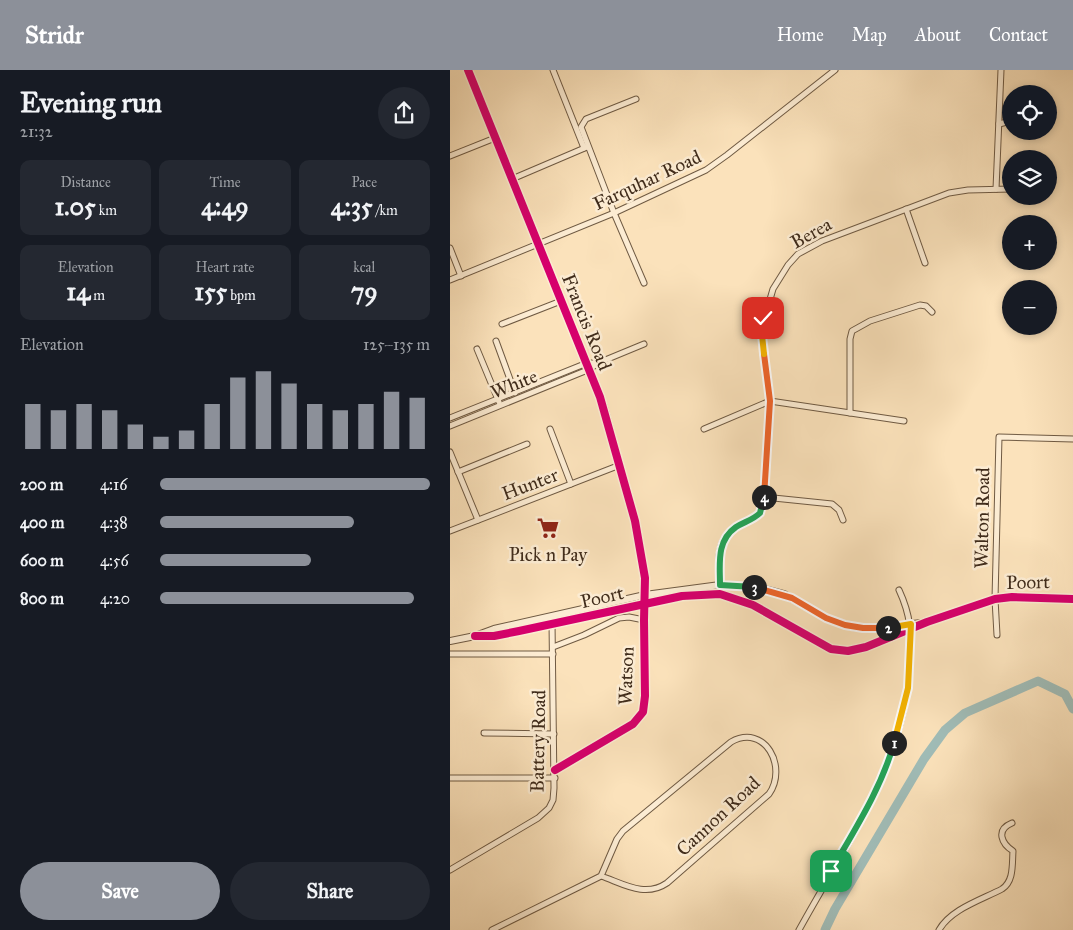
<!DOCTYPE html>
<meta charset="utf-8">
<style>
body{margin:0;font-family:"IM FELL Great Primer",serif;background:#242831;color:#f1f3f6;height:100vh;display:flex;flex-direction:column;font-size:19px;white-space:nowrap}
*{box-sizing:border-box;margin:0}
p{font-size:16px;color:#9ea1a6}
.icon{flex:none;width:28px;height:28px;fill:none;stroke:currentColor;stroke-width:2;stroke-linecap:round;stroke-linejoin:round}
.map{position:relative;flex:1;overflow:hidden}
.details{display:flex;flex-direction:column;background:#171b24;width:450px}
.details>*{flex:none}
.fabs{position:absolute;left:552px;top:15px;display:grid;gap:10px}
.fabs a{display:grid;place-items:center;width:55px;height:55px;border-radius:50%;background:#171b24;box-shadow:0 2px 8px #0003;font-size:25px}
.pin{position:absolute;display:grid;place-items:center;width:42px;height:42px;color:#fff;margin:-21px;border-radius:10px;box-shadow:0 2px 8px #0006}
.km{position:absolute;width:25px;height:25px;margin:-12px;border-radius:50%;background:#222;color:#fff;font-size:14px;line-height:25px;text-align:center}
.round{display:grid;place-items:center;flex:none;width:52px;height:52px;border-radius:26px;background:#242831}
.summary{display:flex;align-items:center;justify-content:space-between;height:85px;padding:0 20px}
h1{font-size:28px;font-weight:700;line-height:38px}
.figures{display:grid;grid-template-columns:repeat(3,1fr);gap:8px;height:85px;padding:5px 20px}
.figures div{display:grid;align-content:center;border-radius:10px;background:#242831;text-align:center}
.figures b{font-size:25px;font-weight:700}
.figures small{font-size:14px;font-weight:400}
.figures p{font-size:14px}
.chart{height:140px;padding:10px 20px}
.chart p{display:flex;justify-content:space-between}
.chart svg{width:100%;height:90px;margin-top:5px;stroke:#8c9099;stroke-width:6}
.cta{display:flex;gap:10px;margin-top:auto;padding:10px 20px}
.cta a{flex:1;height:58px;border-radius:30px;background:#8c9099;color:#fff;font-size:20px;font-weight:700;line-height:58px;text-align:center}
.cta a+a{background:#242831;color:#f1f3f6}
ul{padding:0 20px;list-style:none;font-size:16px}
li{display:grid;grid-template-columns:80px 60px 1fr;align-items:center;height:38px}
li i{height:12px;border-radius:6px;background:#8c9099}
header{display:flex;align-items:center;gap:30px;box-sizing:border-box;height:70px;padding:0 25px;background:#8c9099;color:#fff}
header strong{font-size:24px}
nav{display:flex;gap:28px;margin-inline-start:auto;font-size:18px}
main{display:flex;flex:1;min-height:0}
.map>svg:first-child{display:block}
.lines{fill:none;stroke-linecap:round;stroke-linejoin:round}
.river{stroke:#a0bcb7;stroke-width:9}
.minor-casing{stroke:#6f5a43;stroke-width:7}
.tertiary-casing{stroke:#6f5a43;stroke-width:8}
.minor{stroke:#fcecd3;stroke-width:5}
.tertiary{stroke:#fcecd3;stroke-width:6}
.cycleway-casing{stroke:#fcecd3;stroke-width:11}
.cycleway{stroke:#d6006c;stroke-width:8}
.split-1-casing{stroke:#fff;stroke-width:10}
.split-2-casing{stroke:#fff;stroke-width:10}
.split-3-casing{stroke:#fff;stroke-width:10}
.split-4-casing{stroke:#fff;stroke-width:10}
.split-5-casing{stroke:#fff;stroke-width:10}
.split-6-casing{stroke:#fff;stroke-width:10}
.split-1{stroke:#22a559;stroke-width:6}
.split-2{stroke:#f5b400;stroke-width:6}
.split-3{stroke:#f0652b;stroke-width:6}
.split-4{stroke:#22a559;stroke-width:6}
.split-5{stroke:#f0652b;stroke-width:6}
.split-6{stroke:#f5b400;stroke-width:6}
.labels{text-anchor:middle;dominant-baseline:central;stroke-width:5;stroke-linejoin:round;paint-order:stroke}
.street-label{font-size:19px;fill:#402c1b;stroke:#fcecd3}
.poi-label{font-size:19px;fill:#402c1b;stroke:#fcecd3}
</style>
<header>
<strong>Stridr</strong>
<nav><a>Home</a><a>Map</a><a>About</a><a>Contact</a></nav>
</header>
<main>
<section class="details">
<div class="summary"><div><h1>Evening run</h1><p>21:32</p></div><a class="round"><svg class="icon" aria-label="share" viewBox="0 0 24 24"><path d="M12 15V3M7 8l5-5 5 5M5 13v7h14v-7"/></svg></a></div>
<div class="figures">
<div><p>Distance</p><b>1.05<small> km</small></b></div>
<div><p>Time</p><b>4:49</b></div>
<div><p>Pace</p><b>4:35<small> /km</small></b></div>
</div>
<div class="figures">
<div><p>Elevation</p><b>14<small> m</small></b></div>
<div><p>Heart rate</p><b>155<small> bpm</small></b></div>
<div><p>kcal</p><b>79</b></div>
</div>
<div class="chart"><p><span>Elevation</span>125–135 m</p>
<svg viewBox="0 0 160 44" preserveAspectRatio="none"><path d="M5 44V22M15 44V25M25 44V22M35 44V25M45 44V32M55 44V38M65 44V35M75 44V22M85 44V9M95 44V6M105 44V12M115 44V22M125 44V25M135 44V22M145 44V16M155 44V19"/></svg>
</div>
<ul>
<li><b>200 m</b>4:16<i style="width:100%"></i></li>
<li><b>400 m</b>4:38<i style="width:72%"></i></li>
<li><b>600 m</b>4:56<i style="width:56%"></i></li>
<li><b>800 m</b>4:20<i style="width:94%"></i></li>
</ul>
<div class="cta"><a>Save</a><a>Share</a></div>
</section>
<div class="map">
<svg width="623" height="860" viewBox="0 0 623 860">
<rect width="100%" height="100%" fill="#fbe2bb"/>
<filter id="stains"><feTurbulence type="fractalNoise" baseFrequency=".004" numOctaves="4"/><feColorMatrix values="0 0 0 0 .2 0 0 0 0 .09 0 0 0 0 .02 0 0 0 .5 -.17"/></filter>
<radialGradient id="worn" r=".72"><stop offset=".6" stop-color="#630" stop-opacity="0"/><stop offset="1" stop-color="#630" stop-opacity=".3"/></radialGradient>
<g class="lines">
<path class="river" d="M375,860L385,839L474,689L495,660L515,643L588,611L615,624L623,639"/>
<g class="minor-casing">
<g id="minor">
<path d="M103,0L134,78"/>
<path d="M186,29L136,49L131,57L164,143L194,213"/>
<path d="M549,54L561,51"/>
<path d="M0,86L45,68"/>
<path d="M62,109L137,77"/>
<path d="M546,119L551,0"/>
<path d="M456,139L475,193"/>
<path d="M0,178L11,206"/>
<path d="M0,210L164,143L256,100L277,85L385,0"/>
<path d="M52,254L111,231"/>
<path d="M46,271L65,323"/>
<path d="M27,279L49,332"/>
<path d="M400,343V269L402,261L420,251L470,235L476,236L482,242"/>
<path d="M0,348L137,293H148"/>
<path d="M0,356L140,299L148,293L194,274"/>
<path d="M100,359L121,414"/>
<path d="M254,359L320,331L454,351"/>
<path d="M0,382L28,450"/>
<path d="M8,402L77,374"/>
<path d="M314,427L382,434L389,440L393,450"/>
<path d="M0,461L170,395"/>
<path d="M270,524C270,508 266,488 272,473C281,452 309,454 313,435L320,331L312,273V257L323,219L338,195L348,184L372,171L499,123L518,120L561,119"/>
<path d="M547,565L545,529L549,367L623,369"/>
<path d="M103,577L134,565L169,548L179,547L194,550"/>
<path d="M0,584H103"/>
<path d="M34,663L104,664"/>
<path d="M105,700L183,654L192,645L195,632L194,534"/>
<path d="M0,708H105"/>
<path d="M0,800L88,748L99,738L103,730L104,718L102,552"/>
<path d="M42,860L151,806L167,769L173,761L281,672C315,653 338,697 319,724L217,813C195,828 174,814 151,806"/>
<path d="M349,860C395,776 455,693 460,593C461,564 462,548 449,520"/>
<path d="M489,860C501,839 531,830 552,819C564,811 562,795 563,781C552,774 545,760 562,753"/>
</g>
</g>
<g class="tertiary-casing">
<g id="tertiary">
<path d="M18,0L154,337L185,451L195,508L194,534"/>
<path d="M25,566H44L69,561L232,526L270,524L303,535L381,579L398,581L416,577L477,552L545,529L562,527L623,529"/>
<path d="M0,571L25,566L44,559L195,525L270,515L307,517L334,524L376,548L402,557L430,558L471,553"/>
</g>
</g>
<use href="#minor" class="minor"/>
<use href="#tertiary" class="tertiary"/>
<g class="cycleway-casing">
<g id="cycleway">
<path d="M18,0L150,327L185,451L195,508L194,550L195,626L193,642L183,654L105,700"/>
<path d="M25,566H44L69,561L232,526L270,524L303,535L381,579L398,581L416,577L477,552L545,529L562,527L623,529"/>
</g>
</g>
<use href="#cycleway" class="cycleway"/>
</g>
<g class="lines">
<g class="split-1-casing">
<path id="split-1" d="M381,801C405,759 431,719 444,673"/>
</g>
<g class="split-2-casing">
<path id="split-2" d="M438,558L461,554L458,618L444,673"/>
</g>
<g class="split-3-casing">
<path id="split-3" d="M304,517L342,528L376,548L395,555L413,558H438"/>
</g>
<g class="split-4-casing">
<path id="split-4" d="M304,517L270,515C270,494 266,471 286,457C294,452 303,450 310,443L314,427"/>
</g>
<g class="split-5-casing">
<path id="split-5" d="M314,284L320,331L314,427"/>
</g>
<g class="split-6-casing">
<path id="split-6" d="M313,248L312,265L314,284"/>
</g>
<use href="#split-1" class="split-1"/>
<use href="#split-2" class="split-2"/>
<use href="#split-3" class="split-3"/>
<use href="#split-4" class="split-4"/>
<use href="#split-5" class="split-5"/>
<use href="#split-6" class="split-6"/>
</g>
<defs>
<g id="supermarket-bare" transform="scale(1.725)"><path d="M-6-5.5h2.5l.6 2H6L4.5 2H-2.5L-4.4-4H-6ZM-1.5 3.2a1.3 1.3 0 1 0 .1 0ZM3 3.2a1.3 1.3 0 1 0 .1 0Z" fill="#8f2418" stroke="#fcecd3" stroke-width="2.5" paint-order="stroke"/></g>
</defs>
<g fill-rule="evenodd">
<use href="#supermarket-bare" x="98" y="458"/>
</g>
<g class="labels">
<g class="street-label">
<text transform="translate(197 110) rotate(-25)">Farquhar Road</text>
<text transform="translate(361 163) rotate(-29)">Berea</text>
<text transform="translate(137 252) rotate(68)">Francis Road</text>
<text transform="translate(64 314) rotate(-22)">White</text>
<text transform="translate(80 414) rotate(-21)">Hunter</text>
<text transform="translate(532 448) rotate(-89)">Walton Road</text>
<text transform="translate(578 512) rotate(-1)">Poort</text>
<text transform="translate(152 527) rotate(-13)">Poort</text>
<text transform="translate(176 606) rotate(-88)">Watson</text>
<text transform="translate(88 671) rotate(-89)">Battery Road</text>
<text transform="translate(268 746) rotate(-43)">Cannon Road</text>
</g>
<g class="poi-label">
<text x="98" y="484">Pick n Pay</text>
</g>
</g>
<rect width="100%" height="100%" filter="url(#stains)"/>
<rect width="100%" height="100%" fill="url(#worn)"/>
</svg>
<div class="fabs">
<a><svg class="icon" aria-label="locate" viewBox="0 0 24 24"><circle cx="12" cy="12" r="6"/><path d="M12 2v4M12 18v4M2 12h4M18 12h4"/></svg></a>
<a><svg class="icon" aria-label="layers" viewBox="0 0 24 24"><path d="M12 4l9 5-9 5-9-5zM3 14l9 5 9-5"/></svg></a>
<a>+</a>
<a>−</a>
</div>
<div class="pin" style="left:381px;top:801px;background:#1e9e55"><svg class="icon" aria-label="arrive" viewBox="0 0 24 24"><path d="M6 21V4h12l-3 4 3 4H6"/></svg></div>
<div class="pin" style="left:313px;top:248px;background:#d93025"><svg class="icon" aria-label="check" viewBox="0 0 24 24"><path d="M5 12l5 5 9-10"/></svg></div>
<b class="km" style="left:444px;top:673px">1</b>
<b class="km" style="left:438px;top:558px">2</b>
<b class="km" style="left:304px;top:517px">3</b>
<b class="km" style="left:314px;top:427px">4</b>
</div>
</main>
